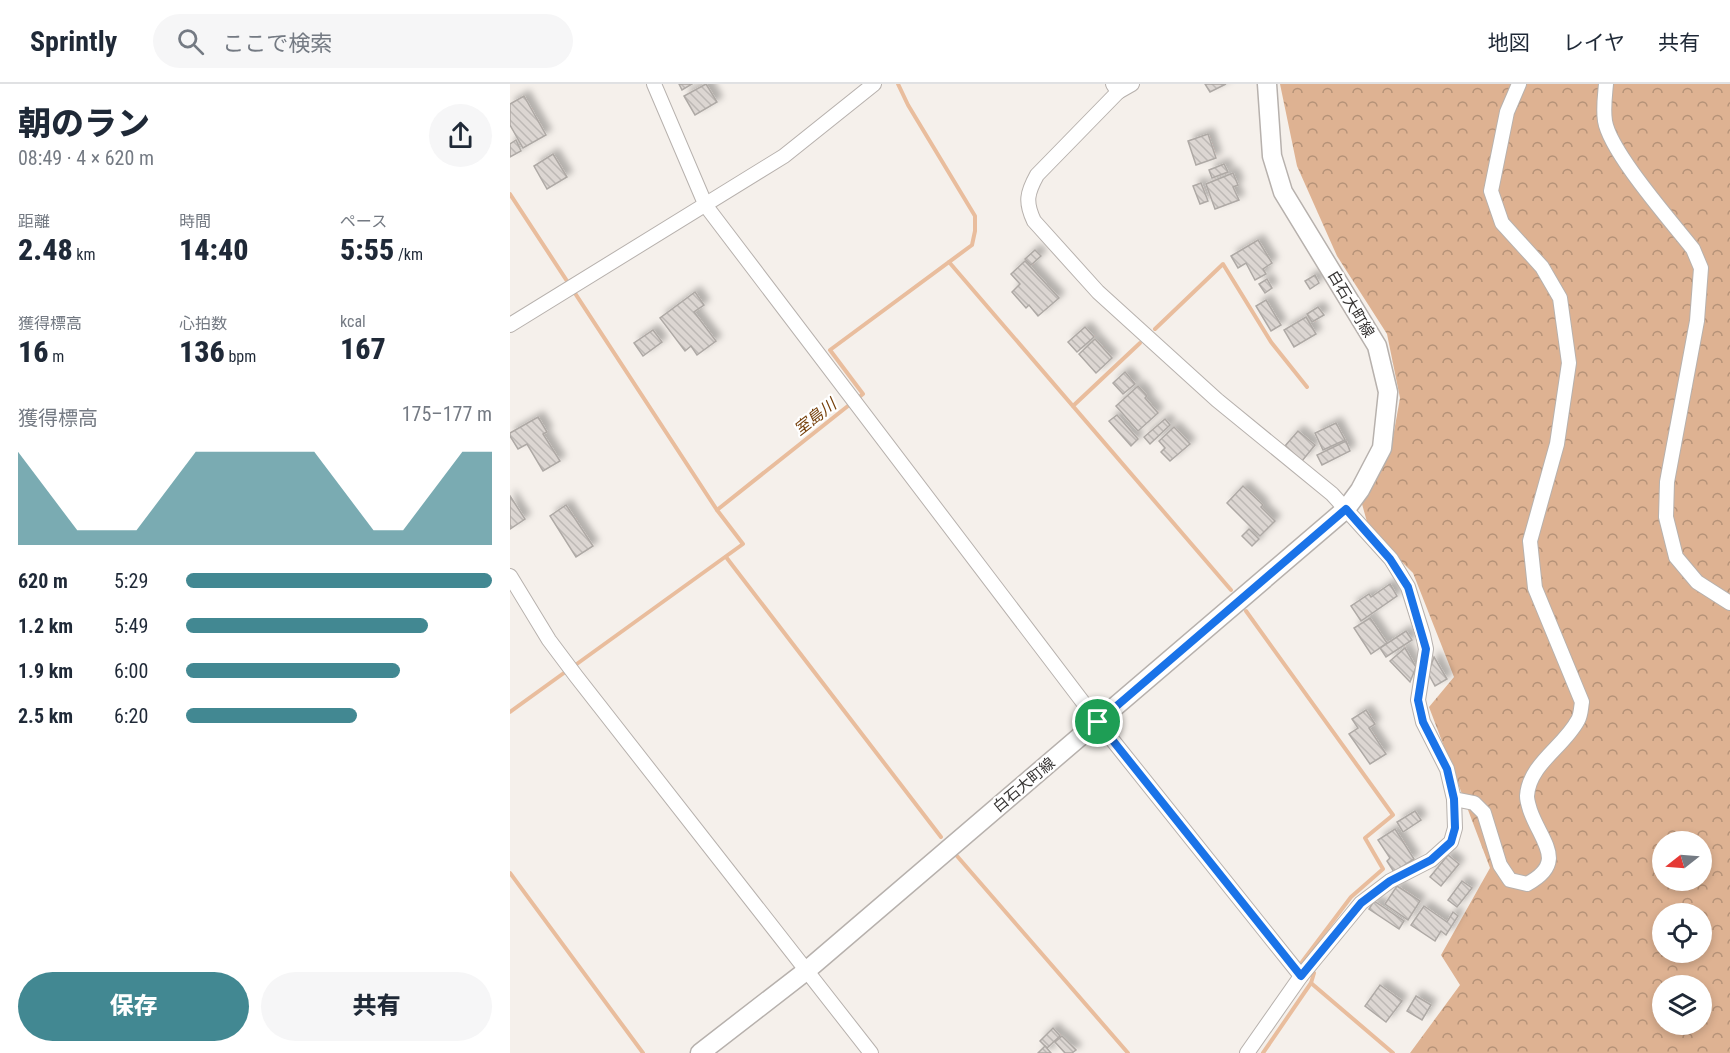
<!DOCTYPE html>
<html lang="ja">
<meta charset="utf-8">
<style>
body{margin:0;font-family:"Roboto Condensed","Noto Sans JP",sans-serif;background:#f6f6f7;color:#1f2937;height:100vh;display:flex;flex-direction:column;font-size:22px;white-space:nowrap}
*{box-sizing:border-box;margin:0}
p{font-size:20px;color:#747a83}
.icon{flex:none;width:33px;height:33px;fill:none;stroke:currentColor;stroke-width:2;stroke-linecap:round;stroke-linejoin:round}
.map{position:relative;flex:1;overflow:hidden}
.side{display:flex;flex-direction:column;background:#fff;width:510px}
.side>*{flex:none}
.needle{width:39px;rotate:253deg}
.tools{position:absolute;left:1142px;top:747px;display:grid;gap:12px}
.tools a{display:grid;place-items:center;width:60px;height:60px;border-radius:50%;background:#fff;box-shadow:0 3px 9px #0003;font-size:30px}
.pin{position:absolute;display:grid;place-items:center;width:51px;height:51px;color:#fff;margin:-26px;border:3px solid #fff;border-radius:50%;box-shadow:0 2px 6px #0007}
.round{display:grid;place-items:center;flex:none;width:63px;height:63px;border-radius:32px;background:#f6f6f7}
.summary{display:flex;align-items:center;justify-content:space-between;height:102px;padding:0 18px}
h1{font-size:33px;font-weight:800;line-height:45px}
.metrics{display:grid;grid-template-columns:repeat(3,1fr);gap:9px;height:102px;padding:6px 18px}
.metrics div{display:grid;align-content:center}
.metrics b{font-size:30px;font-weight:800}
.metrics small{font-size:16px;font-weight:400}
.metrics p{font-size:16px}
.chart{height:168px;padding:12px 18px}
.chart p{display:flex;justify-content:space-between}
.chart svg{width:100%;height:108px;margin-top:6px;fill:#428892;opacity:.7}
.primary-button{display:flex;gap:12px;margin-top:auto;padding:12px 18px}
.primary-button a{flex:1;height:69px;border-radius:36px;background:#428892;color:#fff;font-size:24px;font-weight:800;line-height:69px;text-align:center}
.primary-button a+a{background:#f6f6f7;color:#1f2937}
ul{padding:0 18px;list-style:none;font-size:20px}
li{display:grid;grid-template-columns:96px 72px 1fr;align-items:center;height:45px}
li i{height:15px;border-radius:8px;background:#428892}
header{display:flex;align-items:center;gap:36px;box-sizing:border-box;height:84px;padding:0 30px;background:#fff;border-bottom:2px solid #e0e1e3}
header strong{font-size:28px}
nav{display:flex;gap:33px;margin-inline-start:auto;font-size:21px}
.search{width:420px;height:54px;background:#f6f6f7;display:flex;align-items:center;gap:15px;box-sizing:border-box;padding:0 21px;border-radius:33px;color:#747a83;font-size:22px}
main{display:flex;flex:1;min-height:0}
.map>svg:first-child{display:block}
.forest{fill:url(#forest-crowns);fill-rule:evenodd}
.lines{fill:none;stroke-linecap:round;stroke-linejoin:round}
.stream{stroke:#e9bd9d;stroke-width:4}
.building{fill:url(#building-back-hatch);stroke:#aea9a5;stroke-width:1.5;filter:url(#shadow)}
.street-casing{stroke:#b7b1ad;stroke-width:16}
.secondary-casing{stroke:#b7b1ad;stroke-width:21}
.street{stroke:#fff;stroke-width:14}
.secondary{stroke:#fff;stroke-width:18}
.route-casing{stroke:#fff;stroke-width:12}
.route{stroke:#1a73e8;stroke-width:8}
.labels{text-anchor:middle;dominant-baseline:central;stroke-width:4.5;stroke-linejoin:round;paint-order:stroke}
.street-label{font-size:15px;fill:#363433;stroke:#fff}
.water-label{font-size:16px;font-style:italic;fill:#76400b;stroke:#fff}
</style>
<header>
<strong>Sprintly</strong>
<div class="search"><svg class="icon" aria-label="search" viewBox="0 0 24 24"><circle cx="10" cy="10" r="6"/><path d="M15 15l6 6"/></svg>ここで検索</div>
<nav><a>地図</a><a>レイヤ</a><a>共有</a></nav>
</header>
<main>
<section class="side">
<div class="summary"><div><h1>朝のラン</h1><p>08:49 · 4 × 620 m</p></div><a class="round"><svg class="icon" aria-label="share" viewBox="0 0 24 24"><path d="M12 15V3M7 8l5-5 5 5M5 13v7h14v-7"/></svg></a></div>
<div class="metrics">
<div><p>距離</p><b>2.48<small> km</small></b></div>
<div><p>時間</p><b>14:40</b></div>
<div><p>ペース</p><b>5:55<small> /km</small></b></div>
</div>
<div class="metrics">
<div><p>獲得標高</p><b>16<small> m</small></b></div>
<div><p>心拍数</p><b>136<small> bpm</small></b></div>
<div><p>kcal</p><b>167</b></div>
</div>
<div class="chart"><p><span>獲得標高</span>175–177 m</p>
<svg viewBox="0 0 160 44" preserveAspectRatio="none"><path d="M0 44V6L10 22L20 38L30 38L40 38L50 22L60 6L70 6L80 6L90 6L100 6L110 22L120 38L130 38L140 22L150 6L160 6V44z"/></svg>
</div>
<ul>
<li><b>620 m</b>5:29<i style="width:100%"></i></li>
<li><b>1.2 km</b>5:49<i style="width:79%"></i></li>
<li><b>1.9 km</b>6:00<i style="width:70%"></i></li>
<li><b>2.5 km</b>6:20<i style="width:56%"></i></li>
</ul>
<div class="primary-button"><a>保存</a><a>共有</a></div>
</section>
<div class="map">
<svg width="1220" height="969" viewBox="0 0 1220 969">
<defs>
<pattern id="forest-crowns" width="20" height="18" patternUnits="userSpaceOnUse" patternTransform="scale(1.5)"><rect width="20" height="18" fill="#deb292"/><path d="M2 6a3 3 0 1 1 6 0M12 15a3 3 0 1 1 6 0" fill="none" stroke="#b59278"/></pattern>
<pattern id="building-back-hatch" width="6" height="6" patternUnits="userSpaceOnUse" patternTransform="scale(1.5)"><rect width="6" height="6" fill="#dcd6d2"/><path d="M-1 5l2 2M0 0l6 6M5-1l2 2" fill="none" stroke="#bdb8b5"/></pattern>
<filter id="shadow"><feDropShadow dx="5.5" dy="-5.5" stdDeviation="3" flood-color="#0004"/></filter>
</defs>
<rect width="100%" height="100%" fill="#f5f0eb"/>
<path class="forest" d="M770,0H1220V969H900L950,901L931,871L980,784L919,623L944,593L903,489L859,445L852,420L880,370L890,314L877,250L827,172L787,82ZM1152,758H1191V796H1152ZM1152,830H1191V868H1152ZM1152,902H1191V940H1152Z"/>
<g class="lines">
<g class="stream">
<path d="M0,110L207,426"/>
<path d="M439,178L721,506"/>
<path d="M645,245L713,180L761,258L797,303"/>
<path d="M563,322L630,259"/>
<path d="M216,473L431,753"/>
<path d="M736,527L883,731L855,754L873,785L841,813L792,878"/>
<path d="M64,582L233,460L207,426L353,310L320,266L462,161L465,147V132L398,21L388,0"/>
<path d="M0,628L58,586"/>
<path d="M447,772L618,969"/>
<path d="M0,789L133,969"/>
<path d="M801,899L883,969"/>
<path d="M753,969L801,899L804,889"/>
</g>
</g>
<g class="building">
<path d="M169,0H182L172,6Z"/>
<path d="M196,0L207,18L185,31L174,12Z"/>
<path d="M695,0H716L700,8Z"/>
<path d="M14,12L36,51L13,64L0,41V20Z"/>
<path d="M698,50L706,74L686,81L678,57Z"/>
<path d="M6,56L11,67L0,73V60Z"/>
<path d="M43,70L57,93L37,105L24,82Z"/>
<path d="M714,80L718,88L702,94L699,86Z"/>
<path d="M723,89L728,101L723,103L729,116L705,125L696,100Z"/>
<path d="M691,99L698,117L690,120L683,102Z"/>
<path d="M748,156L762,179L753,185L756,190L745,196L736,179L728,184L721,172Z"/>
<path d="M525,166L531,172L521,181L515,175Z"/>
<path d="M515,177L549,214L528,232L519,221L516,224L502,208L510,200L501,190Z"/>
<path d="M805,191L809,199L800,205L795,197Z"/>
<path d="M757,195L762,204L755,209L749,200Z"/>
<path d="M185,208L194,221L184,228L206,257L187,271L181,262L175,267L150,234Z"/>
<path d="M756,216L771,241L761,247L746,222Z"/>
<path d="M808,223L814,231L802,238L797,230Z"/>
<path d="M796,233L806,250L784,263L774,246Z"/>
<path d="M575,243L584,253L567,268L558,258Z"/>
<path d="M143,246L152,258L133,272L124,259Z"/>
<path d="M585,255L602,274L586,289L569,270Z"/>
<path d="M615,288L625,300L613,310L603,299Z"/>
<path d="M628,302L637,312L635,314L648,329L628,347L606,322Z"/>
<path d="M607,331L628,355L621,362L599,337Z"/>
<path d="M28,333L37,348L33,350L50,377L33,387L17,360L8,365L0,352V349Z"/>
<path d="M655,335L660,341L640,360L634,353Z"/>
<path d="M826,339L835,356L813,366L805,349Z"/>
<path d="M664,343L680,360L660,377L651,368L655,364L649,357Z"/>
<path d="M788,347L805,361L792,377L775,362Z"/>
<path d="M836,357L840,367L812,381L807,371Z"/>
<path d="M733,402L753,421L751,423L765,437L750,452L717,419Z"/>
<path d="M0,412L15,435L0,445Z"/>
<path d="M56,421L83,462L66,473L40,432Z"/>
<path d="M739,445L749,455L742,462L732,452Z"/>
<path d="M880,500L887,512L851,537L841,522L859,510L861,513Z"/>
<path d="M860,534L877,559L861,570L844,544Z"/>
<path d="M896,547L902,556L876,573L870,564Z"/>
<path d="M895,564L906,583L900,598L880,577Z"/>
<path d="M924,573L937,595L925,602L918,589Z"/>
<path d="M856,626L865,640L859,644L876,670L860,680L839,650L848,644L842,635Z"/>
<path d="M905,727L911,736L893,748L887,738Z"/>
<path d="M885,745L904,775L884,788L877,777L880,774L868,756Z"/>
<path d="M938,771L949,780L931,802L920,793Z"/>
<path d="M952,797L962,804L947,823L938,816Z"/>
<path d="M887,802L910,817L898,836L875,820Z"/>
<path d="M864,817L894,837L889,845L859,825Z"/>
<path d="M914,822L937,838L943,828L948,832L936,851L931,847L925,857L901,841Z"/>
<path d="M870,901L892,917L876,938L855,922Z"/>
<path d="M906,912L921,921L912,936L897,927Z"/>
<path d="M543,944L550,952L537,964L530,957Z"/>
<path d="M552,952L566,966L562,969H555L545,958Z"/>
<path d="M535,962L541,969H528Z"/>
</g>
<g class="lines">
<g class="street-casing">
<g id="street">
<path d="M144,0L196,122L588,638L791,892"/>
<path d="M603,0L608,8L527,91C517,109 515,118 524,137L588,208L707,316L822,410L881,475L898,503L913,551L916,565L908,616L913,638L937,685L944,715L945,744L941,758L921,776L880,797L851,819L791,892L737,969"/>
<path d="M1096,0C1095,12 1093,24 1095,37C1100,68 1161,137 1183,165L1191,184L1187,237L1157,398L1156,433L1166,473L1187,498L1220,519"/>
<path d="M608,8L622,0"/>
<path d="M0,241L274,72L364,0"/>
<path d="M0,492L39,556L66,592L361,969"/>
<path d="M944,715L964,719L974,729L990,781L1000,796L1017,800C1058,778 1031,758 1020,726C1019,722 1017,717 1017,712C1019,680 1054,663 1068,636C1071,631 1071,623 1072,618L1025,504L1020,457L1047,360L1059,279L1050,214L1032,183L992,139L981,107L997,28L1009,0"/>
</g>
</g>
<g class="secondary-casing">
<path id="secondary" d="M190,969L296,887L836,425L850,406L872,364L878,308L867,262L773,108L762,72L757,0"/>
</g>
<use href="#street" class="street"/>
<use href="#secondary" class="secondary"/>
</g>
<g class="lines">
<g class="route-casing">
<path id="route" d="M836,425L880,475L898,503L916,565L908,616L913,638L937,685L944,715L945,744L941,758L921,776L880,797L851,819L791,892L588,638Z"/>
</g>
<use href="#route" class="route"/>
</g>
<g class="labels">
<g class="street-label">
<text transform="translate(841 220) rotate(59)">白石大町線</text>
<text transform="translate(514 701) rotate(-40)">白石大町線</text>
</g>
<g class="water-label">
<text transform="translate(305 333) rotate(-38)">室島川</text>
</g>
</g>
</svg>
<div class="tools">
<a><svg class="needle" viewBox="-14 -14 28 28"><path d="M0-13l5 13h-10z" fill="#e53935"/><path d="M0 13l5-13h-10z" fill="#747a83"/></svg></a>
<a><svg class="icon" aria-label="locate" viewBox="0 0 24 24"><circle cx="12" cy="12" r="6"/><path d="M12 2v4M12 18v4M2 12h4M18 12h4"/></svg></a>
<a><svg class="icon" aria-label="layers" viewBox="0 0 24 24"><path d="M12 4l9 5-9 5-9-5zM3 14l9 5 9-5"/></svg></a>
</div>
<div class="pin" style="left:588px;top:638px;background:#1e9e55"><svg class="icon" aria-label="arrive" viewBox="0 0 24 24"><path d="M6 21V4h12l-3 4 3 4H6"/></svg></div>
</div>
</main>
